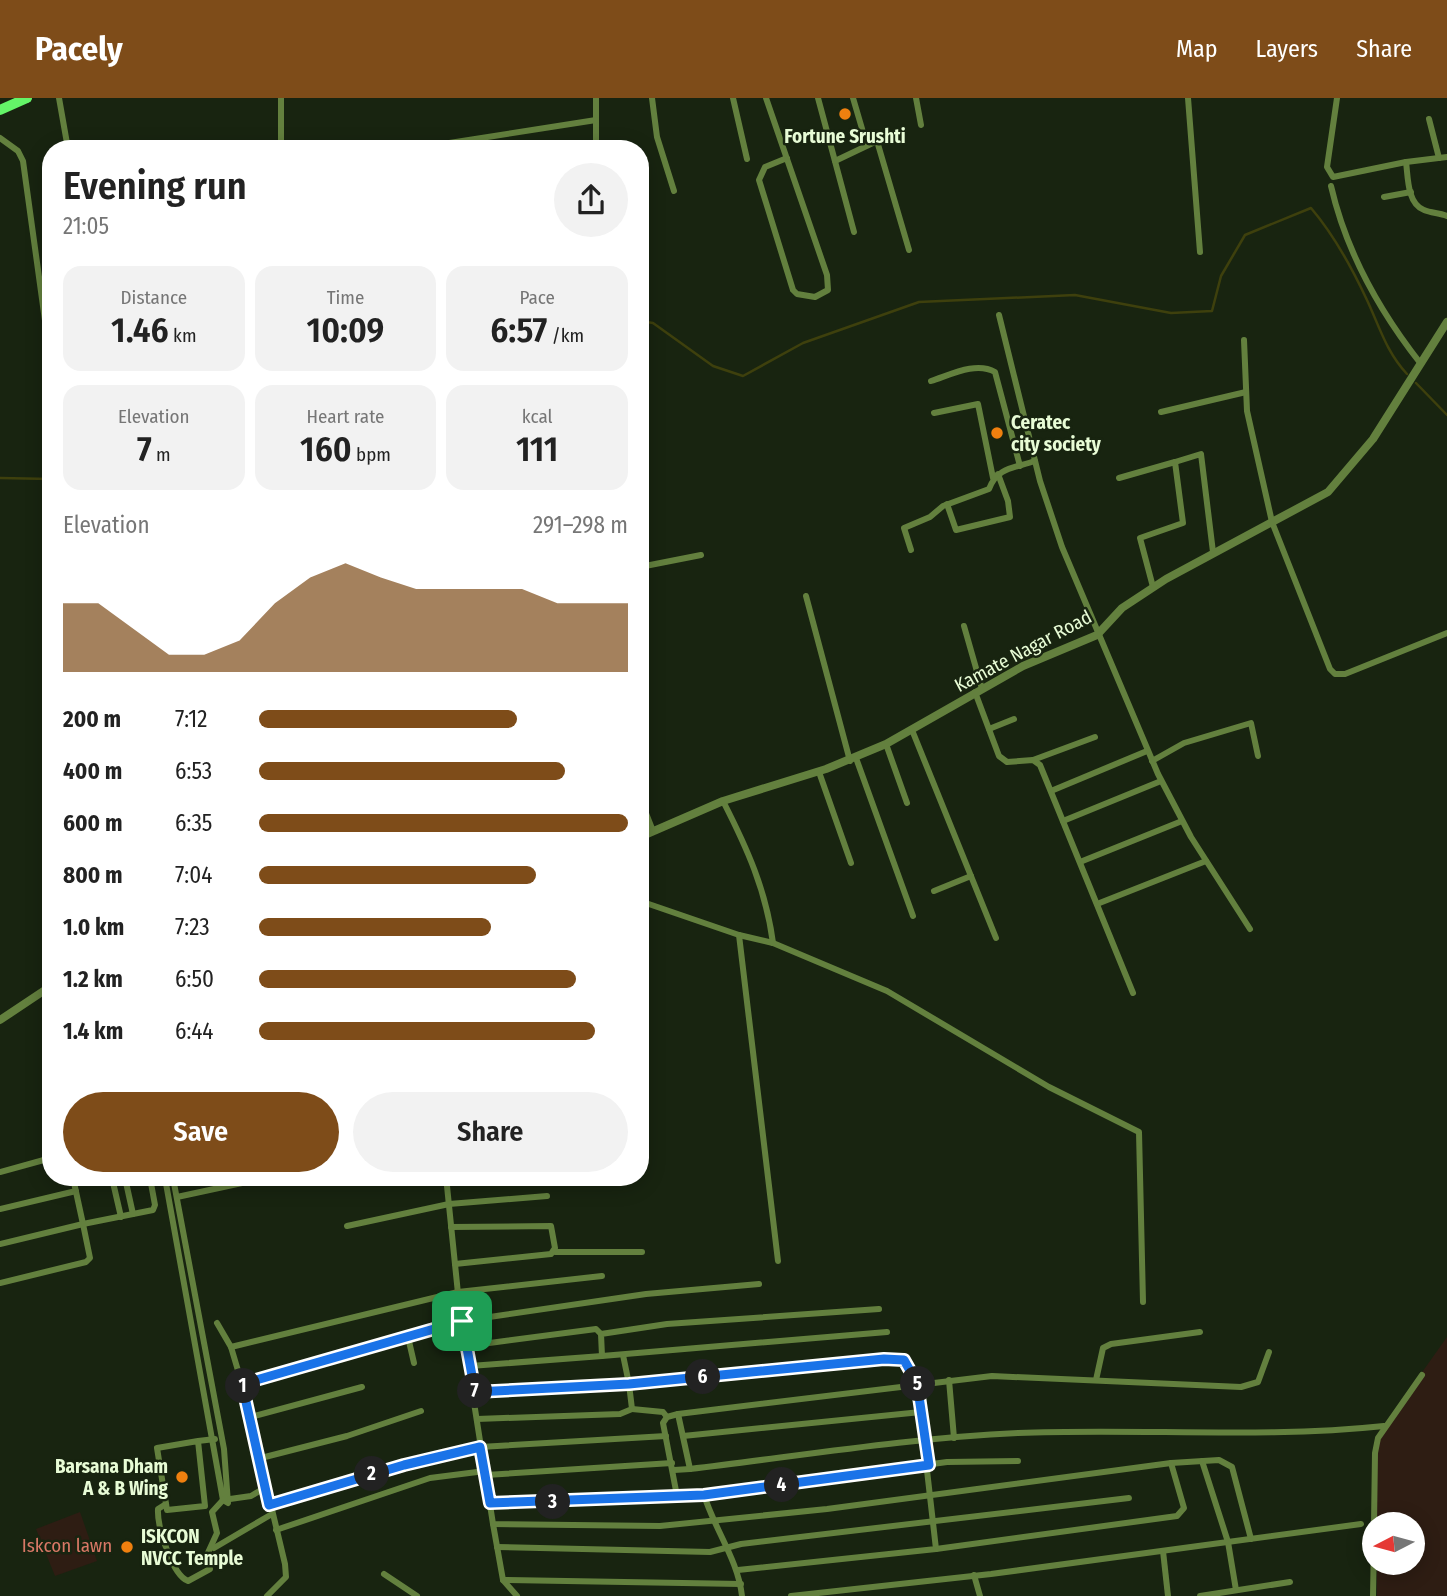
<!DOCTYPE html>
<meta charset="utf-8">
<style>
body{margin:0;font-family:"Fira Sans Condensed",sans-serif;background:#f2f2f2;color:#222;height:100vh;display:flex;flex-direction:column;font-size:26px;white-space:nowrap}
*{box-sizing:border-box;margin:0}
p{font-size:23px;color:#767676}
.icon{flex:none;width:38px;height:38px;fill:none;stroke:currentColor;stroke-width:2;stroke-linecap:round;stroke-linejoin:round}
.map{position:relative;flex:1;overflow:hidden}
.panel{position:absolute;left:42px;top:42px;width:607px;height:1046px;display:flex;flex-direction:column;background:#fff;border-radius:28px;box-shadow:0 4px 18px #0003}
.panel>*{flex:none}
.needle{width:46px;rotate:264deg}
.tools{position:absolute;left:1362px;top:1414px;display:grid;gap:14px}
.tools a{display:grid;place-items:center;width:63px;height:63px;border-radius:50%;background:#fff;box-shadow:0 4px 18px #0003;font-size:35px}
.pin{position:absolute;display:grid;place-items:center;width:60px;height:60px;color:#fff;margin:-30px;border-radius:14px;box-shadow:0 4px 10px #0006}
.km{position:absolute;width:35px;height:35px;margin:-18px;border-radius:50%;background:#222;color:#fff;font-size:19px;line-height:35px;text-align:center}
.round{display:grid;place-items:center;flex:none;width:74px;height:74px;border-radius:37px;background:#f2f2f2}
.head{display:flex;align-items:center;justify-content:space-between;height:119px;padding:0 21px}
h1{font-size:38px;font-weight:600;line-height:52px}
.metrics{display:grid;grid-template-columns:repeat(3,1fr);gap:10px;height:119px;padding:7px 21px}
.metrics div{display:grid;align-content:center;border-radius:18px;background:#f2f2f2;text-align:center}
.metrics b{font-size:35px;font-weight:600}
.metrics small{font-size:19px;font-weight:400}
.metrics p{font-size:19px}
.chart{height:196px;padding:14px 21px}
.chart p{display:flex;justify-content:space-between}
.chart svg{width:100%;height:126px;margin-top:7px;fill:#7e4c19;opacity:.7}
.cta{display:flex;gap:14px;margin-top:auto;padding:14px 21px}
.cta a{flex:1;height:80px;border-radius:42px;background:#7e4c19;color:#fff;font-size:28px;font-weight:600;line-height:80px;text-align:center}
.cta a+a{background:#f2f2f2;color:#222}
ul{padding:0 21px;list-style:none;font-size:23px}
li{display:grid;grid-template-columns:112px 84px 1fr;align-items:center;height:52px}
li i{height:18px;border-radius:9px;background:#7e4c19}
header{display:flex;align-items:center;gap:42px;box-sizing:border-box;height:98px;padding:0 35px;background:#7e4c19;color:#fff}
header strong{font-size:33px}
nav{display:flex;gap:38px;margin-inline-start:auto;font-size:24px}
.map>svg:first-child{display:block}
.green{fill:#2e1d13}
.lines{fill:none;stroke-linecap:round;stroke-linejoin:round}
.stream{stroke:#3e400d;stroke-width:2.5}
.minor{stroke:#63803e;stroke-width:6}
.tertiary{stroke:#63803e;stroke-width:8}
.primary{stroke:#64f568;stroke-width:10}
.route-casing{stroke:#fff;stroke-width:14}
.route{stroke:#1a73e8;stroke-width:9}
.poi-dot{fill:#ef800f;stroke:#182410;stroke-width:2.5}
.labels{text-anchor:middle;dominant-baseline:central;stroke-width:5;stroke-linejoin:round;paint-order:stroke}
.poi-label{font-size:19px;font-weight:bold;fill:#e8fcd6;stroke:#182410;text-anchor:start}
.street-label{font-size:19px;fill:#e8fcd6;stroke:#182410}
.park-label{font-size:19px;fill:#d87866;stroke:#182410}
</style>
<header>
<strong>Pacely</strong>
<nav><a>Map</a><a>Layers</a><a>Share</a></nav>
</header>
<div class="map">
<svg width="1447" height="1498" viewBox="0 0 1447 1498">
<rect width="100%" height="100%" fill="#182410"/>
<g class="green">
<path d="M1447,1239V1498H1377V1465H1412V1426H1377V1338Z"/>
<path d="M80,1414L97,1463L55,1478L36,1431Z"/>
</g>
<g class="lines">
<g class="stream">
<path d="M640,223L653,225L713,268L743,278L803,245L919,204L1075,197L1171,215L1212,213L1221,178L1245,137L1311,110C1334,137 1351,168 1366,200C1379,227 1386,254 1407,276"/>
<path d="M1416,285L1447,317"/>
<path d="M0,380L51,381"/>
</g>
<g class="minor">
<path d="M59,0L68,51"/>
<path d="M596,0V51"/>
<path d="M652,0L657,39L674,93"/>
<path d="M733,0L747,61"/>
<path d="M766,0L827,177L828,192L815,199L797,196L793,192L759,82L765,69L787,60"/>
<path d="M818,0L854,134"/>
<path d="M853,0L863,34L877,43L909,152"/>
<path d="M916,0L921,27"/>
<path d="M1188,0L1200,154"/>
<path d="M1337,0L1327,69L1333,79L1406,64L1447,59"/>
<path d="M1429,21L1439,60"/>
<path d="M0,40L18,53L23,63L51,266"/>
<path d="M443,46L596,22"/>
<path d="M281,51V0"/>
<path d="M835,63L877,43"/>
<path d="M1406,64C1408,78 1407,106 1424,112C1431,115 1440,115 1447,118"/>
<path d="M1331,88C1346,153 1380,214 1421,266"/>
<path d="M1384,99L1411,94"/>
<path d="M999,217L1040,383L1062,449L1158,676L1191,739L1250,831"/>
<path d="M1244,242L1247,313L1272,424L1330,571L1335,576H1345L1447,535"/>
<path d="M931,283C950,277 976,263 995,274L1020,368"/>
<path d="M1161,314L1246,294"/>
<path d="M934,315L978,306L993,380"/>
<path d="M1175,364L1201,356L1213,454"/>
<path d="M1119,380L1175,364L1183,425L1140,440L1153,489"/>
<path d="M947,406L956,432L1010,419L1008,403L998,376"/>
<path d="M911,452L904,430L930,419L943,408L989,391C997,369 1015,370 1035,363"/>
<path d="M640,469L701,457"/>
<path d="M806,498L850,663"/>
<path d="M964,528L982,591"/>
<path d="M975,594L999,658L1007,664L1033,662L1040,667L1133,895"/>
<path d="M989,631L1014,621"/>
<path d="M912,632L996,840"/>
<path d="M886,646L907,705"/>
<path d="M856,660L913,818"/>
<path d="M1033,662L1095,639"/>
<path d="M1152,663L1184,645L1251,625L1258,658"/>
<path d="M819,674L851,765"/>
<path d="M1051,693L1147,653"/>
<path d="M640,700L653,733"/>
<path d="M723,703C747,750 766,792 773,845"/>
<path d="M1063,723L1161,683"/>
<path d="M1080,764L1182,723"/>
<path d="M934,793L971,778"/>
<path d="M640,803L739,837L773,845L887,893L1049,989L1139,1034L1143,1204"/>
<path d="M1097,806L1206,763"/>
<path d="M739,837L778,1163"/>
<path d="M0,1074L51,1060"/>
<path d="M73,1080L83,1126L153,1112L155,1107L150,1080"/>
<path d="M112,1080L121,1119"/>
<path d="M125,1080L133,1116"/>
<path d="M165,1080L223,1402L228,1405L224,1351L173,1080"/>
<path d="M255,1080L264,1082L277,1080"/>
<path d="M450,1080L447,1088L460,1215L493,1426L660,1428L827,1411L1171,1365L1219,1362L1232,1369L1251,1441"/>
<path d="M177,1099L242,1085L244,1080"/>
<path d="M0,1111L76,1093"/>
<path d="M347,1128L449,1106L547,1098"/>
<path d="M451,1129L551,1128L555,1150L551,1156L455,1166"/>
<path d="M0,1146L83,1126L90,1160L86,1164L0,1185"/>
<path d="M555,1154H642"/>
<path d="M217,1225L231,1249L242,1286L285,1466L286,1479L267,1498"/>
<path d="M408,1239L414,1265"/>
<path d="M467,1248L596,1231L601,1236"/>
<path d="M231,1249L458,1194L602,1178"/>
<path d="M623,1257L629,1286L884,1261L904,1262L917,1285L936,1451L738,1472"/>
<path d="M602,1258L887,1234"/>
<path d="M470,1268L602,1258L601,1236L667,1226L879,1211"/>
<path d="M949,1282L954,1340"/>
<path d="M1096,1282L1103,1250L1111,1246L1200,1234"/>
<path d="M242,1286L462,1223L646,1196L759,1186"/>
<path d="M475,1294L629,1286L632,1311L620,1316L477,1321"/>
<path d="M632,1311L663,1314L667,1319"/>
<path d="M251,1319L362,1289"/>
<path d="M683,1338L921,1314"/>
<path d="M198,1343L157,1350L167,1412L205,1408L198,1343L215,1341"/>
<path d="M261,1360L347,1338L421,1313"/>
<path d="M1202,1363L1228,1444L1236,1492"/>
<path d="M690,1371C799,1358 908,1340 1018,1335C1140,1330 1262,1341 1384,1328"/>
<path d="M674,1372L690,1371L678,1316"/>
<path d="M486,1377L672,1365"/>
<path d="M704,1397L947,1364L1018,1363"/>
<path d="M677,1398L663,1325L667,1319L678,1316L992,1278L1241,1289L1258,1284L1269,1254"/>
<path d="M230,1401L251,1398L266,1389"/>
<path d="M490,1405L704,1397C715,1432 738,1462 742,1498"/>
<path d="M166,1406L158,1411C157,1428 172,1477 188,1483L210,1471L206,1459L217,1435L212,1414L223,1402"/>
<path d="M269,1407L404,1367L480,1349L666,1338"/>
<path d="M493,1426L503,1482L517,1498"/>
<path d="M1374,1426L1375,1355L1378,1340L1422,1277"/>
<path d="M276,1432L430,1380L485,1373"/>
<path d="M497,1449L710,1454L741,1446L1129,1400"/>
<path d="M214,1450L272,1416"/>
<path d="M936,1451L1177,1418L1184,1410L1171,1365"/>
<path d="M1163,1453L1168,1498"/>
<path d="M384,1476L417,1498"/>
<path d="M974,1477L980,1498"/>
<path d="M503,1482L741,1486"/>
<path d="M791,1498L991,1476L1361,1426"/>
<path d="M1200,1498L1290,1484"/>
<path d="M1373,1498L1374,1444"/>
</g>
<g class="tertiary">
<path d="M640,739L723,703L826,671L886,646L1023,568L1097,537L1122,510L1166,481L1328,394L1373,341L1447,224"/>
<path d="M0,922L51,888"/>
</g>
<path class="primary" d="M0,12L27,0"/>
</g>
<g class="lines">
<g class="route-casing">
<path id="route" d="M462,1223L475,1294L629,1286L884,1261L904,1262L917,1285L929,1367L704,1397L490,1405L480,1349L404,1367L269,1407L242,1286Z"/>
</g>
<use href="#route" class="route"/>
</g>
<g class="poi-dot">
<circle cx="845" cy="16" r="7"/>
<circle cx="997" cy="335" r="7"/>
<circle cx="182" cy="1379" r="7"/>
<circle cx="127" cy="1449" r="7"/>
</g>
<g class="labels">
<g class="poi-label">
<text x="845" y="38" text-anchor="middle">Fortune Srushti</text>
<text x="1011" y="324">Ceratec<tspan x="1011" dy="22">city society</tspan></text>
<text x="168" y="1368" text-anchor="end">Barsana Dham<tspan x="168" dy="22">A &amp; B Wing</tspan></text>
<text x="141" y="1438">ISKCON<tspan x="141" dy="22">NVCC Temple</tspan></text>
</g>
<g class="street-label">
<text transform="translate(1023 553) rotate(-28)">Kamate Nagar Road</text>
</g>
<g class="park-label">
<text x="67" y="1447">Iskcon lawn</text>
</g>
</g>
</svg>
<div class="tools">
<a><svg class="needle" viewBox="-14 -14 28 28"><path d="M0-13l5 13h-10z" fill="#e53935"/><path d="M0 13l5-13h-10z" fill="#767676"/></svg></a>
</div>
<div class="pin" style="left:462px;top:1223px;background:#1e9e55"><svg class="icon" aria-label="arrive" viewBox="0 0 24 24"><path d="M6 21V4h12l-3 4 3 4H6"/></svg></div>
<b class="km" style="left:243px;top:1288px">1</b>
<b class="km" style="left:372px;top:1376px">2</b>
<b class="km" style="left:553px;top:1404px">3</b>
<b class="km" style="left:782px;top:1387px">4</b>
<b class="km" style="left:918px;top:1286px">5</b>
<b class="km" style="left:703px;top:1279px">6</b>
<b class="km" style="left:475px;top:1293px">7</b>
<section class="panel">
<div class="head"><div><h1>Evening run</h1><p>21:05</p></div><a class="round"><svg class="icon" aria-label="share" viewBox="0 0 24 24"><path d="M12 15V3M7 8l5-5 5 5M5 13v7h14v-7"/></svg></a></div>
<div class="metrics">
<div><p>Distance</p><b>1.46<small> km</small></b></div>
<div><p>Time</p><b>10:09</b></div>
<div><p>Pace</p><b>6:57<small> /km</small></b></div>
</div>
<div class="metrics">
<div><p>Elevation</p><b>7<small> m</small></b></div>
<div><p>Heart rate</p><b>160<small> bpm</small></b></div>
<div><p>kcal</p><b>111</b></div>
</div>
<div class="chart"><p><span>Elevation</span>291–298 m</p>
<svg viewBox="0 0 160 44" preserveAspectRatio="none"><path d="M0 44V20L10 20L20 29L30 38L40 38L50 33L60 20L70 11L80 6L90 11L100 15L110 15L120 15L130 15L140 20L150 20L160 20V44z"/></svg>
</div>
<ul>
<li><b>200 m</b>7:12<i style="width:70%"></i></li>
<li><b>400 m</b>6:53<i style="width:83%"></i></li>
<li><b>600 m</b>6:35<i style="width:100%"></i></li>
<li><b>800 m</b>7:04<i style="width:75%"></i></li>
<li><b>1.0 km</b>7:23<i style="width:63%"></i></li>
<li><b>1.2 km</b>6:50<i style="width:86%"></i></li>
<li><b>1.4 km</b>6:44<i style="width:91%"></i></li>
</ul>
<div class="cta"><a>Save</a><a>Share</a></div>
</section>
</div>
